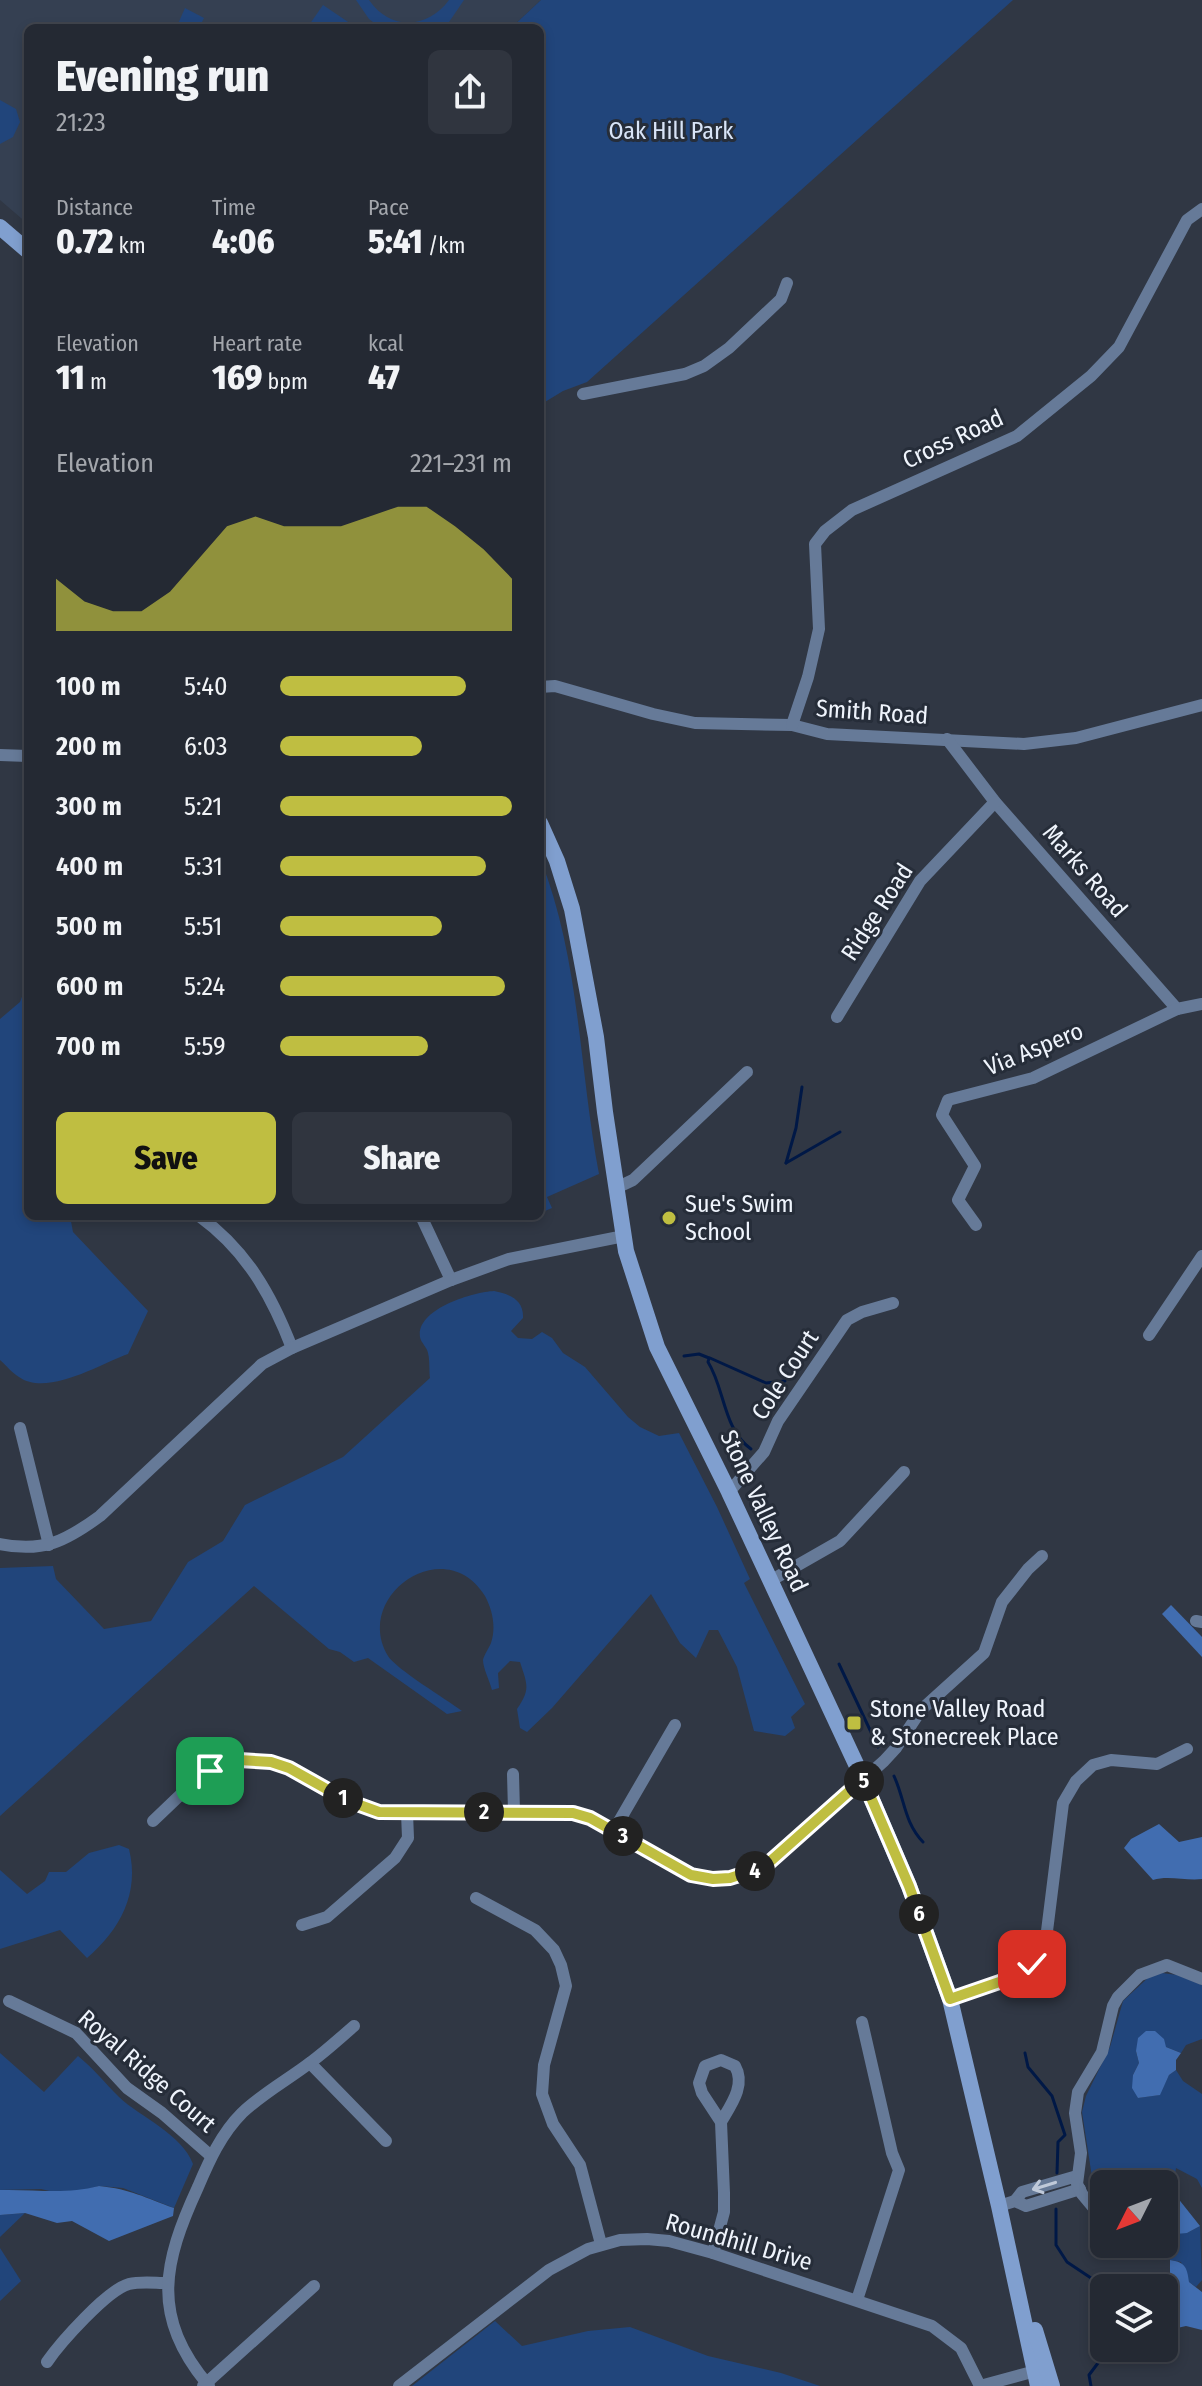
<!DOCTYPE html>
<meta charset="utf-8">
<style>
body{margin:0;font-family:"Fira Sans Condensed",sans-serif;background:#30353f;color:#f1f3f6;height:100vh;display:flex;flex-direction:column;font-size:30px;white-space:nowrap}
*{box-sizing:border-box;margin:0}
p{font-size:26px;color:#a3a6ac}
.icon{flex:none;width:44px;height:44px;fill:none;stroke:currentColor;stroke-width:2;stroke-linecap:round;stroke-linejoin:round}
.map{position:relative;flex:1;overflow:hidden}
.sheet{position:absolute;left:24px;top:24px;width:520px;height:1196px;display:flex;flex-direction:column;background:#242933;border-radius:12px;box-shadow:0 4px 12px #0003,0 0 0 2px #41454e}
.sheet>*{flex:none}
.needle{width:52px;rotate:228deg}
.buttons{position:absolute;left:1090px;top:2170px;display:grid;gap:16px}
.buttons a{display:grid;place-items:center;width:88px;height:88px;border-radius:12px;background:#242933;box-shadow:0 4px 12px #0003,0 0 0 2px #41454e;font-size:40px}
.pin{position:absolute;display:grid;place-items:center;width:68px;height:68px;color:#fff;margin:-34px;border-radius:16px;box-shadow:0 4px 12px #0006}
.km{position:absolute;width:40px;height:40px;margin:-20px;border-radius:50%;background:#222;color:#fff;font-size:22px;line-height:40px;text-align:center}
.round{display:grid;place-items:center;flex:none;width:84px;height:84px;border-radius:12px;background:#30353f}
.headline{display:flex;align-items:center;justify-content:space-between;height:136px;padding:0 32px}
h1{font-size:44px;font-weight:800;line-height:60px}
.stats{display:grid;grid-template-columns:repeat(3,1fr);gap:12px;height:136px;padding:8px 32px}
.stats div{display:grid;align-content:center}
.stats b{font-size:34px;font-weight:800}
.stats small{font-size:22px;font-weight:400}
.stats p{font-size:22px}
.chart{height:224px;padding:16px 32px}
.chart p{display:flex;justify-content:space-between}
.chart svg{width:100%;height:144px;margin-top:8px;fill:#bfbe41;opacity:.7}
.button{display:flex;gap:16px;margin-top:auto;padding:16px 32px}
.button a{flex:1;height:92px;border-radius:12px;background:#bfbe41;color:#111;font-size:32px;font-weight:800;line-height:92px;text-align:center}
.button a+a{background:#30353f;color:#f1f3f6}
ul{padding:0 32px;list-style:none;font-size:26px}
li{display:grid;grid-template-columns:128px 96px 1fr;align-items:center;height:60px}
li i{height:20px;border-radius:10px;background:#bfbe41}
.map>svg:first-child{display:block}
.built{fill:#354052}
.green{fill:#21457b}
.forest{fill:#416db0}
.lines{fill:none;stroke-linecap:round;stroke-linejoin:round}
.stream{stroke:#001846;stroke-width:3}
.street{stroke:#667a98;stroke-width:12}
.secondary{stroke:#809fcf;stroke-width:16}
.oneway{stroke:#bfc9d9}
.route-casing{stroke:#fff;stroke-width:16}
.route{stroke:#bfbe41;stroke-width:10}
.poi-dot{fill:#bfbe41;stroke:#262d39;stroke-width:3}
.labels{text-anchor:middle;dominant-baseline:central;stroke-width:6;stroke-linejoin:round;paint-order:stroke}
.park-label{font-size:24px;fill:#d8e4f7;stroke:#262d39}
.street-label{font-size:24px;fill:#eff4fc;stroke:#262d39}
.poi-label{font-size:24px;fill:#eff4fc;stroke:#262d39;text-anchor:start}
</style>
<div class="map">
<svg width="1202" height="2386" viewBox="0 0 1202 2386">
<rect width="100%" height="100%" fill="#303744"/>
<path class="built" d="M0,0H541L511,28H28V224L0,200Z"/>
<g class="green">
<path d="M356,0H369C390,31 428,29 449,0H464L445,28H381L369,19Z"/>
<path d="M541,0H1013L587,382L563,391L540,405V28H511Z"/>
<path d="M323,5L357,28H307Z"/>
<path d="M185,8L204,18L199,28L177,26Z"/>
<path d="M0,100L16,109L20,122L13,137L0,144Z"/>
<path d="M540,858C580,958 579,1069 599,1174L547,1197L552,1208L540,1213Z"/>
<path d="M28,981V1216H70L73,1232L148,1311L128,1354C100,1364 47,1397 19,1377C12,1373 6,1365 0,1360V1019L20,1002Z"/>
<path d="M494,1291C510,1294 524,1300 523,1318L511,1331L518,1338L532,1339L542,1332L552,1338L563,1353L585,1367L628,1417L640,1427L659,1436L679,1433L717,1507L750,1579L744,1583L805,1704L791,1717L795,1728L785,1736L754,1731L737,1667L718,1630H709L696,1658L680,1643L651,1594L552,1708L527,1732L520,1728L517,1709C531,1689 527,1684 520,1662L510,1661L498,1673L499,1688L492,1690C490,1682 483,1668 483,1660C484,1655 489,1648 491,1643C496,1628 493,1611 485,1596C445,1531 352,1596 388,1656C396,1669 446,1699 462,1711L447,1714L368,1658L354,1662L340,1652L329,1649L254,1586L0,1816V1568L53,1566L56,1579L104,1629L151,1621L188,1562L223,1541L245,1505L343,1457L430,1378C429,1371 430,1361 428,1353C427,1347 421,1343 420,1337C416,1309 473,1292 494,1291Z"/>
<path d="M119,1845L129,1849C140,1893 120,1930 87,1958L60,1930L0,1949V1870L27,1894L45,1881L49,1872H66L89,1853Z"/>
<path d="M1162,1973L1177,1975L1202,1985V2039L1186,2045L1181,2053L1166,2047L1136,2051L1139,2063L1133,2075L1138,2098L1159,2095L1169,2075L1176,2070L1183,2081L1202,2094V2188L1197,2179L1176,2168L1171,2202L1164,2209V2184H1151L1147,2177L1139,2178L1137,2184H1104V2203L1092,2177L1082,2112L1086,2096L1110,2047L1123,2001L1150,1976Z"/>
<path d="M0,2053L44,2092L78,2056C93,2068 105,2083 119,2097C140,2117 182,2134 193,2164L174,2208L123,2188L99,2186L77,2192L58,2193L41,2189L0,2190Z"/>
<path d="M25,2213L0,2237V2215Z"/>
<path d="M1200,2226L1202,2280L1196,2287L1189,2282L1181,2262L1170,2260L1162,2244H1164L1165,2233H1187Z"/>
<path d="M0,2248L21,2281L0,2301Z"/>
<path d="M495,2321L522,2346L588,2331L630,2327L708,2356L781,2373L820,2386H412Z"/>
</g>
<g class="forest">
<path d="M1171,1605L1202,1637V1657L1162,1614Z"/>
<path d="M1159,1824L1179,1842L1202,1837V1879C1186,1881 1168,1875 1153,1880L1124,1848L1131,1839Z"/>
<path d="M1146,2031H1155L1164,2039L1166,2047L1181,2053L1176,2060V2070L1169,2075L1160,2095L1138,2098L1132,2088L1133,2075L1139,2063L1136,2051L1138,2038Z"/>
<path d="M99,2186C131,2189 145,2198 174,2208L173,2216L109,2241L72,2221L57,2223L25,2213L0,2215V2190C34,2189 65,2195 99,2186Z"/>
<path d="M1173,2192L1200,2226L1187,2233L1164,2235V2209L1171,2202Z"/>
<path d="M1170,2260C1185,2262 1187,2267 1189,2282L1202,2292V2330L1186,2326L1164,2331L1163,2288L1170,2275Z"/>
</g>
<g class="lines">
<g class="stream">
<path d="M786,1163L796,1128L802,1087"/>
<path d="M786,1163L840,1132"/>
<path d="M684,1356L699,1354L709,1358L708,1362C725,1389 723,1429 751,1449"/>
<path d="M710,1358L766,1383L785,1381"/>
<path d="M839,1664L878,1747"/>
<path d="M894,1776C905,1800 904,1822 923,1842"/>
<path d="M1025,2053L1028,2067L1052,2096L1065,2135L1058,2142L1057,2173"/>
<path d="M1056,2209V2245L1067,2262L1091,2278L1098,2293L1104,2298"/>
<path d="M1091,2386L1089,2375L1101,2359L1090,2329L1093,2322L1104,2319"/>
</g>
<g class="street">
<path d="M583,394L685,374L704,366L729,348L781,299L787,283"/>
<path d="M540,687L555,686L653,714L695,723L792,725L827,734L1024,744L1076,738L1202,705"/>
<path d="M792,725L808,677L819,629L815,544L825,531L852,510L1017,436L1091,376L1119,347L1187,220L1202,209"/>
<path d="M947,739L995,802L1177,1009L1202,1004"/>
<path d="M0,755L28,756"/>
<path d="M837,1017L920,881L995,802"/>
<path d="M616,1188L633,1180L747,1072"/>
<path d="M199,1216C246,1250 271,1294 292,1348"/>
<path d="M421,1216L451,1280"/>
<path d="M976,1225L958,1200L975,1166L942,1115L948,1100L1033,1078L1177,1009"/>
<path d="M1149,1335L1202,1256"/>
<path d="M20,1428L49,1545"/>
<path d="M729,1492L764,1452L778,1421L847,1320L862,1312L893,1303"/>
<path d="M0,1544C43,1553 66,1541 100,1516L262,1364L292,1348L451,1280L509,1259L624,1236"/>
<path d="M770,1581L840,1541L904,1472"/>
<path d="M1196,1621L1202,1622"/>
<path d="M513,1774L514,1811"/>
<path d="M153,1821L197,1779L210,1771L239,1760H258L279,1764L346,1800L379,1812L573,1813L590,1818C611,1829 631,1841 651,1852C701,1881 727,1894 778,1856L884,1761L896,1748L921,1710L984,1653L1002,1602L1028,1569L1042,1556"/>
<path d="M614,1830L675,1725"/>
<path d="M476,1898L535,1930L554,1950L561,1965L566,1986L544,2065L542,2094L553,2124L580,2165L601,2244"/>
<path d="M302,1925L327,1917L395,1858L408,1838L407,1813"/>
<path d="M950,1999C987,1986 1031,1979 1046,1939L1063,1803L1076,1781L1093,1765L1111,1760L1157,1764L1187,1749"/>
<path d="M9,2001L76,2033L127,2088L162,2113L211,2156"/>
<path d="M310,2063L386,2141"/>
<path d="M1015,2201L1022,2192L1077,2176"/>
<path d="M999,2206L1015,2201L1026,2206L1080,2189"/>
<path d="M1104,2231L1097,2212L1082,2194L1077,2184L1081,2153L1075,2113L1078,2092L1102,2052L1113,2006L1118,1997L1140,1975L1167,1965L1202,1979"/>
<path d="M1109,2244L1110,2248"/>
<path d="M713,2253L724,2212V2193L721,2122L702,2093L699,2083L705,2066L721,2060L735,2066C746,2085 731,2105 721,2122"/>
<path d="M857,2300L899,2170L892,2153L862,2022"/>
<path d="M47,2362C60,2343 107,2290 129,2284C141,2281 155,2283 167,2283"/>
<path d="M203,2386L314,2286"/>
<path d="M209,2386C150,2317 163,2263 198,2187C209,2161 221,2134 242,2113C263,2093 289,2079 311,2062C326,2051 340,2038 354,2026"/>
<path d="M399,2386L549,2270L588,2249L620,2240L647,2239L669,2241L713,2253L932,2326L961,2348L980,2386"/>
<path d="M980,2386L1043,2369"/>
</g>
<g class="secondary">
<path d="M0,227L28,251"/>
<path d="M540,823L557,861L572,909L596,1037L605,1112L626,1251L657,1347L729,1492L863,1779L909,1886L950,1999L999,2206L1038,2386"/>
<path d="M1035,2330L1052,2386"/>
</g>
</g>
<defs><path id="oneway-shaft" d="M-6 0H5M1.5-3L5.5 0L1.5 3" fill="none" stroke-width="1.6" stroke-linecap="round" stroke-linejoin="round" transform="scale(2)"/></defs>
<use class="oneway" href="#oneway-shaft" transform="translate(1044 2186) rotate(163)"/>
<g class="lines">
<g class="route-casing">
<path id="route" d="M210,1771L239,1760L271,1762L289,1768L346,1800L379,1812L573,1813L590,1818L691,1875L713,1879L730,1878L764,1867L863,1779L909,1886L950,1999L1011,1978L1032,1964"/>
</g>
<use href="#route" class="route"/>
</g>
<g class="poi-dot">
<circle cx="669" cy="1218" r="8"/>
<rect x="846" y="1715" width="16" height="16" rx="4"/>
</g>
<g class="labels">
<g class="park-label">
<text x="671" y="131">Oak Hill Park</text>
</g>
<g class="street-label">
<text transform="translate(953 439) rotate(-25)">Cross Road</text>
<text transform="translate(872 712) rotate(4)">Smith Road</text>
<text transform="translate(1085 871) rotate(49)">Marks Road</text>
<text transform="translate(877 912) rotate(-57)">Ridge Road</text>
<text transform="translate(1034 1049) rotate(-22)">Via Aspero</text>
<text transform="translate(785 1375) rotate(-57)">Cole Court</text>
<text transform="translate(764 1511) rotate(65)">Stone Valley Road</text>
<text transform="translate(147 2071) rotate(41)">Royal Ridge Court</text>
<text transform="translate(739 2242) rotate(16)">Roundhill Drive</text>
</g>
<g class="poi-label">
<text x="685" y="1204">Sue's Swim<tspan x="685" dy="28">School</tspan></text>
<text x="870" y="1709">Stone Valley Road<tspan x="870" dy="28">&amp; Stonecreek Place</tspan></text>
</g>
</g>
</svg>
<div class="buttons">
<a><svg class="needle" viewBox="-14 -14 28 28"><path d="M0-13l5 13h-10z" fill="#e53935"/><path d="M0 13l5-13h-10z" fill="#a3a6ac"/></svg></a>
<a><svg class="icon" aria-label="layers" viewBox="0 0 24 24"><path d="M12 4l9 5-9 5-9-5zM3 14l9 5 9-5"/></svg></a>
</div>
<div class="pin" style="left:210px;top:1771px;background:#1e9e55"><svg class="icon" aria-label="arrive" viewBox="0 0 24 24"><path d="M6 21V4h12l-3 4 3 4H6"/></svg></div>
<div class="pin" style="left:1032px;top:1964px;background:#d93025"><svg class="icon" aria-label="check" viewBox="0 0 24 24"><path d="M5 12l5 5 9-10"/></svg></div>
<b class="km" style="left:343px;top:1798px">1</b>
<b class="km" style="left:484px;top:1812px">2</b>
<b class="km" style="left:623px;top:1836px">3</b>
<b class="km" style="left:755px;top:1871px">4</b>
<b class="km" style="left:864px;top:1781px">5</b>
<b class="km" style="left:919px;top:1914px">6</b>
<section class="sheet">
<div class="headline"><div><h1>Evening run</h1><p>21:23</p></div><a class="round"><svg class="icon" aria-label="share" viewBox="0 0 24 24"><path d="M12 15V3M7 8l5-5 5 5M5 13v7h14v-7"/></svg></a></div>
<div class="stats">
<div><p>Distance</p><b>0.72<small> km</small></b></div>
<div><p>Time</p><b>4:06</b></div>
<div><p>Pace</p><b>5:41<small> /km</small></b></div>
</div>
<div class="stats">
<div><p>Elevation</p><b>11<small> m</small></b></div>
<div><p>Heart rate</p><b>169<small> bpm</small></b></div>
<div><p>kcal</p><b>47</b></div>
</div>
<div class="chart"><p><span>Elevation</span>221–231 m</p>
<svg viewBox="0 0 160 44" preserveAspectRatio="none"><path d="M0 44V28L10 35L20 38L30 38L40 32L50 22L60 12L70 9L80 12L90 12L100 12L110 9L120 6L130 6L140 12L150 19L160 28V44z"/></svg>
</div>
<ul>
<li><b>100 m</b>5:40<i style="width:80%"></i></li>
<li><b>200 m</b>6:03<i style="width:61%"></i></li>
<li><b>300 m</b>5:21<i style="width:100%"></i></li>
<li><b>400 m</b>5:31<i style="width:89%"></i></li>
<li><b>500 m</b>5:51<i style="width:70%"></i></li>
<li><b>600 m</b>5:24<i style="width:97%"></i></li>
<li><b>700 m</b>5:59<i style="width:64%"></i></li>
</ul>
<div class="button"><a>Save</a><a>Share</a></div>
</section>
</div>
